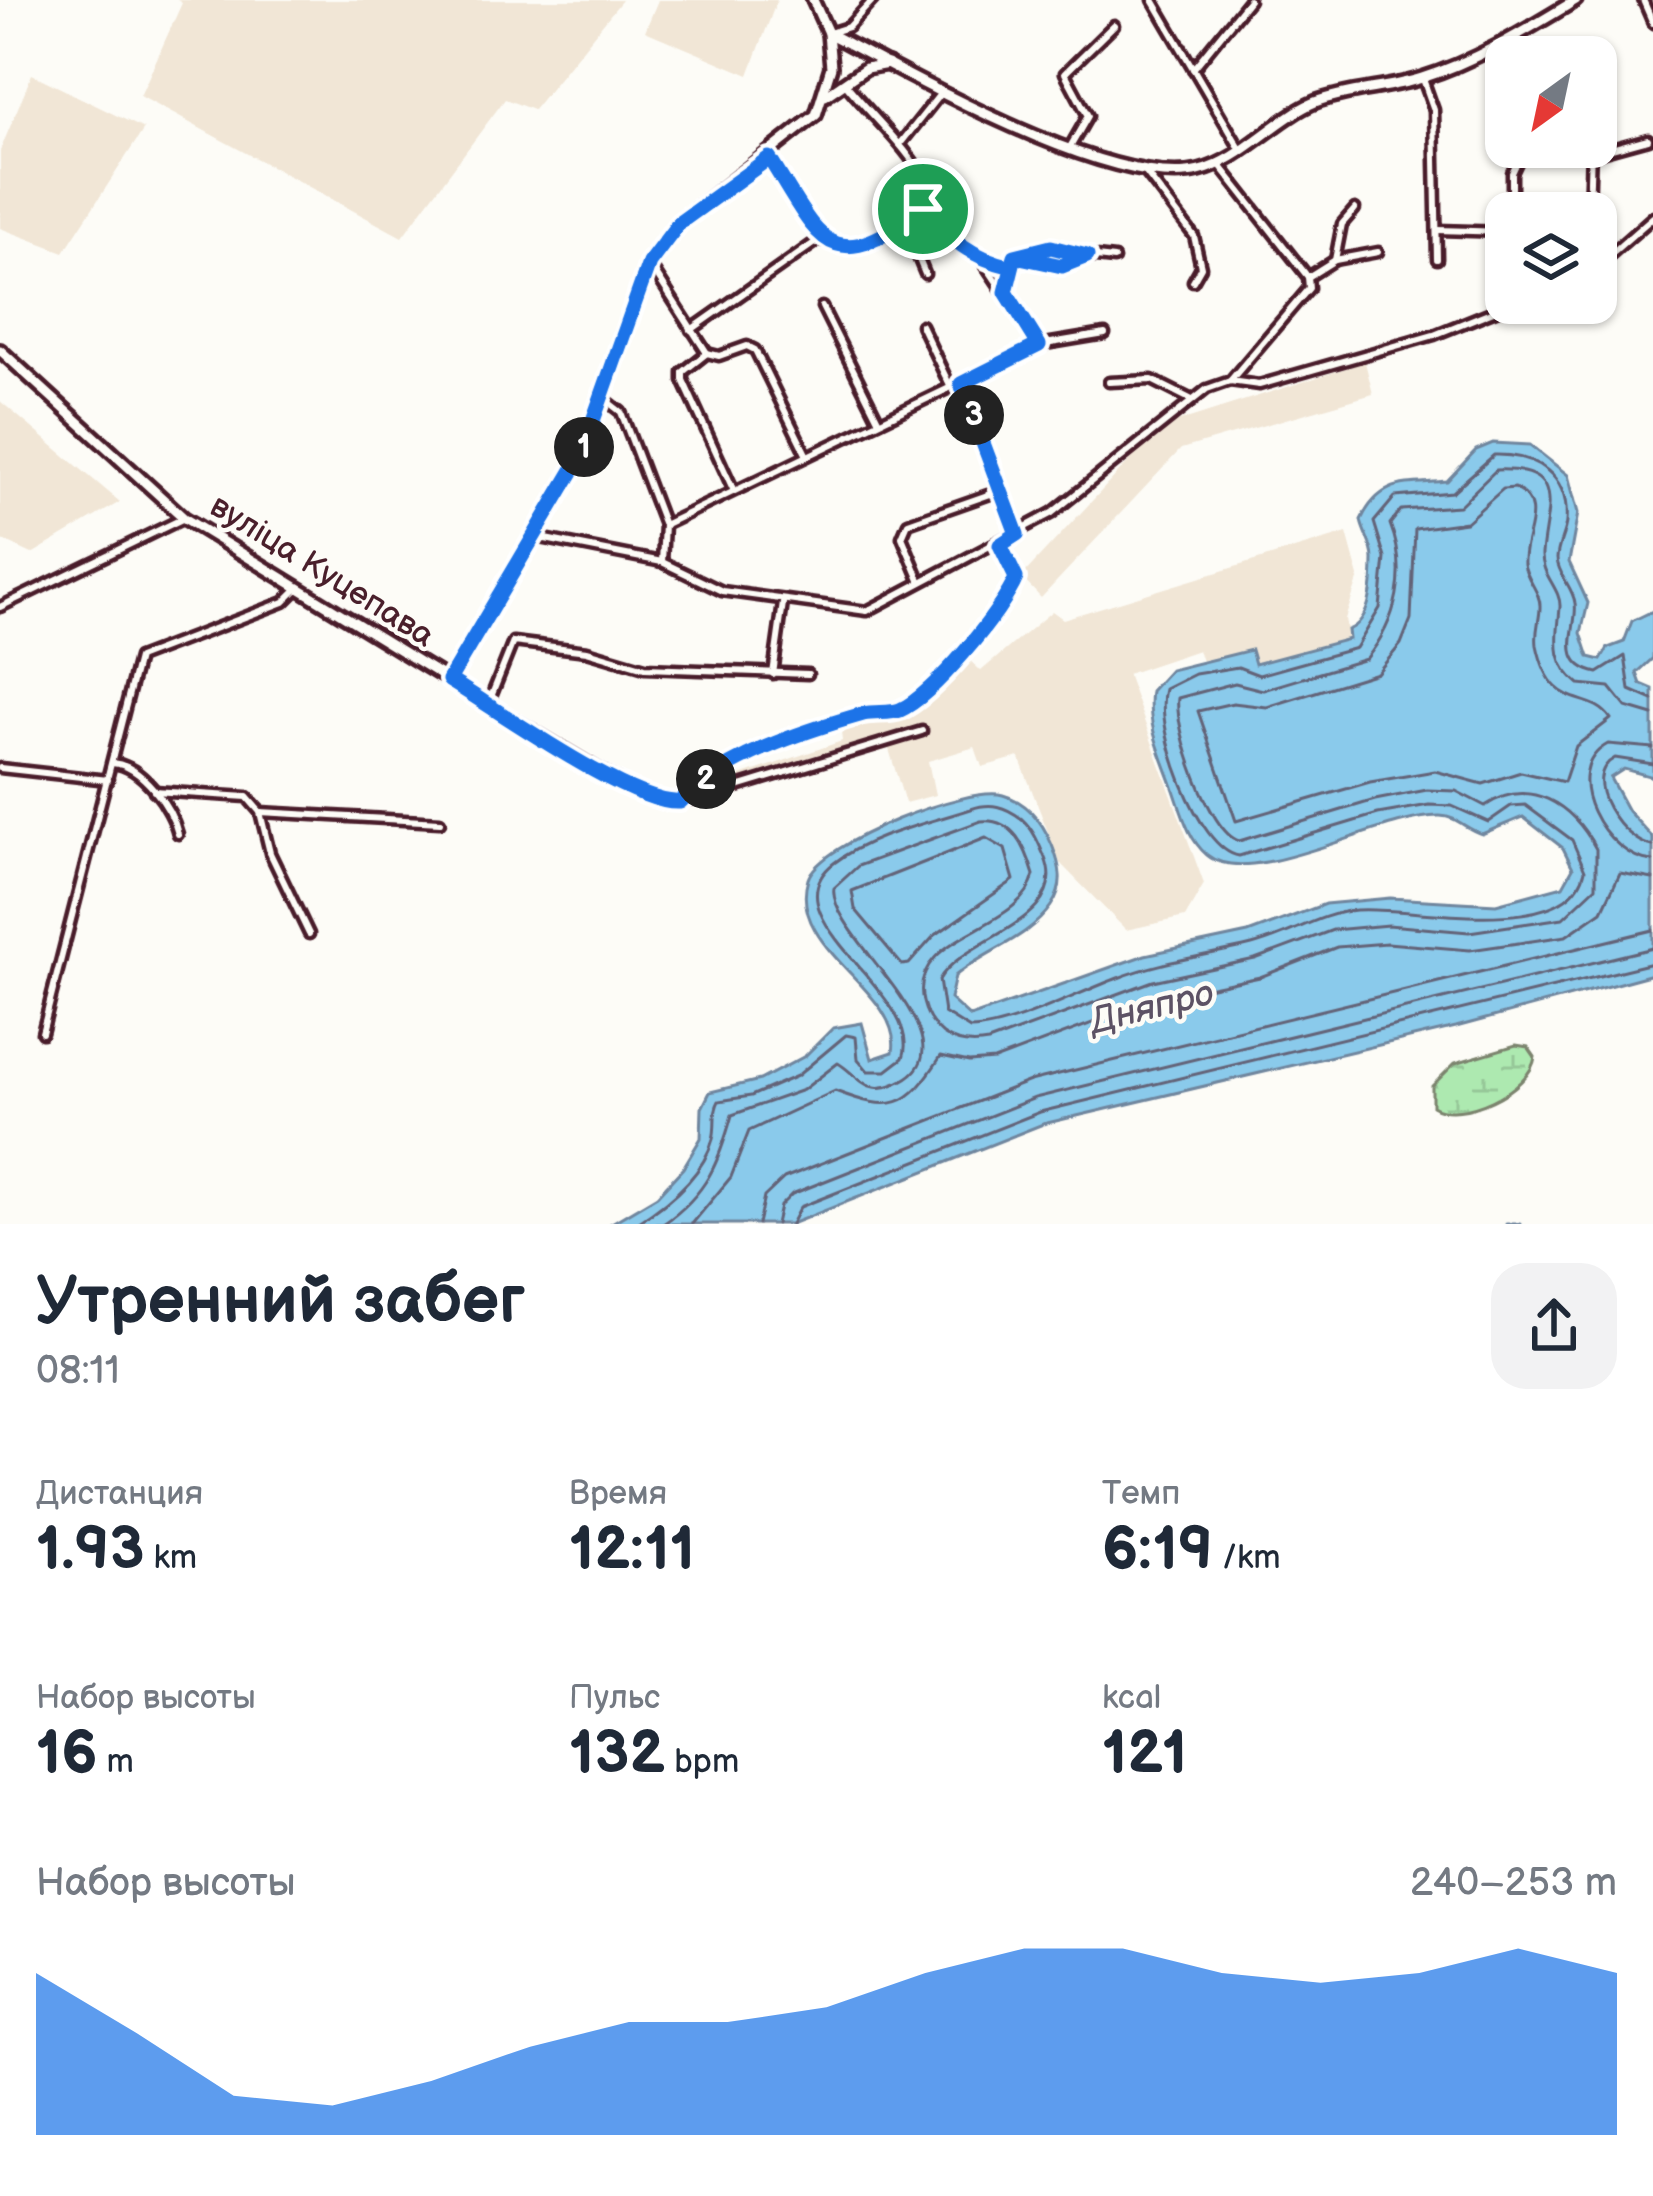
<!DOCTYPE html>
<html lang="ru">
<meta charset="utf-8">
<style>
body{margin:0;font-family:"Balsamiq Sans",sans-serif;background:#f2f2f3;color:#1f2937;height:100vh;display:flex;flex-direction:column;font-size:45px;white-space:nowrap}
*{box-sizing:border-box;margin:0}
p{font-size:39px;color:#747a83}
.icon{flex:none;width:66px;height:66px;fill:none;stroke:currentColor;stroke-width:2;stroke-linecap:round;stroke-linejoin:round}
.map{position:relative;height:1224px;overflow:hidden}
.sheet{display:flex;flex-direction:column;background:#fff;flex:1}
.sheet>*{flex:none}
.needle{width:78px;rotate:213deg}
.controls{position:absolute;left:1485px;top:36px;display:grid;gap:24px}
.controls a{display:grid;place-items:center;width:132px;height:132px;border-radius:24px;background:#fff;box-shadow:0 3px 9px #0004;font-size:60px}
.pin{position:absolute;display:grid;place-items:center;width:102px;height:102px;color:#fff;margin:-51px;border:6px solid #fff;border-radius:50%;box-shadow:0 3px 12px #0007}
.km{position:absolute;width:60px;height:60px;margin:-30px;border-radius:50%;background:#222;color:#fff;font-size:33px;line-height:60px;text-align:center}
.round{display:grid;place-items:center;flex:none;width:126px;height:126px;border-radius:36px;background:#f2f2f3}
.headline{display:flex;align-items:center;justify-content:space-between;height:204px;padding:0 36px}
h1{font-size:66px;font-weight:600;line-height:90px}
.stats{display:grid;grid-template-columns:repeat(3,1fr);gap:18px;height:204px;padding:12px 36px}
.stats div{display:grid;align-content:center}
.stats b{font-size:60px;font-weight:600}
.stats small{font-size:33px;font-weight:400}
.stats p{font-size:33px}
.chart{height:336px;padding:24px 36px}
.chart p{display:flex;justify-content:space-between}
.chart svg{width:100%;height:216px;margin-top:12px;fill:#1a73e8;opacity:.7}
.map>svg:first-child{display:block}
.built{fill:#f1e6d6}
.wetland{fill:url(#wetland-marsh);stroke:#7c846e;stroke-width:3}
.water{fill:#8acaeb;stroke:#70869e;stroke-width:3}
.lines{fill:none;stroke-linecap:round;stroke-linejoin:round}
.shore{stroke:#646378;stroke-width:3}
.stream{stroke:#70869e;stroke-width:3}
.minor-casing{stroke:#4a1f2b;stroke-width:15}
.tertiary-casing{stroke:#4a1f2b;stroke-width:18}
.secondary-casing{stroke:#4a1f2b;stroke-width:18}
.minor{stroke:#fdfcf7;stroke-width:6}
.tertiary{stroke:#fdfcf7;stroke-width:9}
.secondary{stroke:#fdfcf7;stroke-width:9}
.route-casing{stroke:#fff;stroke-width:24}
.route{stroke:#1a73e8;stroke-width:15}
.labels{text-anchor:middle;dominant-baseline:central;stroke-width:9;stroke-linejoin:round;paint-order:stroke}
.street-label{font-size:33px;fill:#4a1f2b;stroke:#fdfcf7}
.water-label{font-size:36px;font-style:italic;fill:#5d5265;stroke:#fdfcf7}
</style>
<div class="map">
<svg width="1653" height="1224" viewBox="0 0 1653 1224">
<defs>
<pattern id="wetland-marsh" width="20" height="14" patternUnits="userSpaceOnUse" patternTransform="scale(3)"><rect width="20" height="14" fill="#ade9b0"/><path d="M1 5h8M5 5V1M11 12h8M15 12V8" fill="none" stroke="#96c798"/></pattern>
</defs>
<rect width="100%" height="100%" fill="#fdfcf7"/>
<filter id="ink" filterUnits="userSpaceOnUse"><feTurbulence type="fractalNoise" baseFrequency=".00833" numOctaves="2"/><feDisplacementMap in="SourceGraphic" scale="24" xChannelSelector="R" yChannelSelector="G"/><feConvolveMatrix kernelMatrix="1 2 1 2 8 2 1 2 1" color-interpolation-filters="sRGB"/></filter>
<g filter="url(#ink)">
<g class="built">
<path d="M177,0H622L533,110L505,99L402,237L140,96L182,3Z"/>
<path d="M658,0H777L749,75L645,31Z"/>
<path d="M32,74L144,129L64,252L0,228V151Z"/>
<path d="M1365,362L1373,394L1181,449L1041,598L1021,577L1161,427Z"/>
<path d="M0,401L120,502L32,554L0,539Z"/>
<path d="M1347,533L1359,577L1345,619L1349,639L1255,664L1250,651L1203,664L1198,650L1127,674L1204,884L1185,917L1126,930L1060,863L1019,757L982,767L975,747L928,761L935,795L905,803L889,749L744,790L740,776L842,741L841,732L912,709L963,654L981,671L1052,611L1063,619Z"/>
</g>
<path class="wetland" d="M1516,1045L1528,1047L1535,1057C1531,1090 1460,1124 1432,1106V1086L1455,1063Z"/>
<path class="water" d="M1493,443L1530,445L1568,475L1578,513L1569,562L1588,603L1581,633L1589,657L1601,660L1608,648L1624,642L1632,621L1653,611V658L1637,673L1641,684L1653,689V777L1624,769L1610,778L1628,811L1653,838V974L1456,1027L1043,1124L791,1224H610L657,1196L683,1168L701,1138L702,1108L710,1092L760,1080L805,1056L833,1028L862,1023L872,1059L893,1052C904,992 786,949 808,879C819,843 968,785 1003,795C1028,802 1043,823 1052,845C1061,867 1065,886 1051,906C1028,939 985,951 955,976L950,999L970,1017L1145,955L1248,933L1325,904L1390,898L1496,904L1563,886L1573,868L1563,848L1523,817L1482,834C1467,830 1456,816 1440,816C1381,815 1250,891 1207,855C1188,839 1182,813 1174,790C1163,758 1146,725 1151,691L1170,670L1251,650L1255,664L1349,639L1348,630C1372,621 1373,582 1373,559C1373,545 1363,533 1361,520C1381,478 1407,485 1447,481L1476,450Z"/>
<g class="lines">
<g class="shore">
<path d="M1515,488C1548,507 1522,535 1524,564C1526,579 1541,593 1540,607C1540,620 1535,630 1537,645C1552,716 1588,687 1611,719L1576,746L1564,782L1521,772L1483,784L1435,771L1370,782L1236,821L1198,711L1233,703L1267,707L1377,673L1401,644L1411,619L1415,529L1466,522L1503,489Z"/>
<path d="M1653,748L1608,744C1556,772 1606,858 1653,861"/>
<path d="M1653,764L1615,758C1577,778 1623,842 1653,846"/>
<path d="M986,838L1005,849L1014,880L934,936L909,964L902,965L855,909L852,891Z"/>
<path d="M636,1224C666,1205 703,1176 713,1139C717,1125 712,1113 719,1101L751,1096L797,1076L846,1035L856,1037L858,1059L868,1071H886L903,1058C926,995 764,917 834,863C870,835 928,823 971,809C991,802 1005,806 1022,819C1034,830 1039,844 1045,858C1071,922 961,938 939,980L944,1013L970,1029C1011,1028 1077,993 1118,978C1162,961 1206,956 1252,945C1288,936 1319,914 1356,910C1409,905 1569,945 1585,870L1572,840L1525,805L1511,806L1488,822L1452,806L1429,805L1378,814L1239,856C1197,849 1154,727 1165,689L1195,674L1238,667L1259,675L1356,648L1380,608L1385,558L1374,522L1395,497L1452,492L1494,455C1536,454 1570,475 1566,522C1565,534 1557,546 1557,559C1558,575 1573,587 1575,603C1579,626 1554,664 1598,673L1625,656L1630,690L1653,700"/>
<path d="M663,1224C707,1194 719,1162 732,1115L803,1090L838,1063C857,1074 865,1096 894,1084C987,1048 826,934 834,888L858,866L981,821C1014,818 1026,848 1034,875C1022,932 907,933 923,1002C926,1015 933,1026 943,1034C957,1044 972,1045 988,1042L1153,981L1255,959L1333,930L1388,925L1469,932L1563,918L1596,887V849C1572,804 1529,776 1485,806L1456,791L1427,790L1375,800L1239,841C1209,832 1174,728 1178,698L1235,683L1263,690L1366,659C1397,621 1409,572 1390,524L1401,510L1459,506L1496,470C1569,467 1545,511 1542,554C1541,575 1561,589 1560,607C1558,637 1550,662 1579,684L1610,687L1626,707L1653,715"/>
<path d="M692,1224L731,1177L749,1131L835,1091C893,1113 907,1109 941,1056L969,1062L994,1060L1159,998L1260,977L1337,947L1387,943L1470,950L1566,936L1602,911L1620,873L1653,879"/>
<path d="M758,1224L764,1197L784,1178L1030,1081L1653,930"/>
<path d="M776,1224L780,1206L792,1194L1035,1098L1653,948"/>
<path d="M791,1224L800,1207L1040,1112L1653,963"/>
</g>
<path class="stream" d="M1506,1224H1520"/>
<g class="minor-casing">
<g id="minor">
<path d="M1153,0L1239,147"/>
<path d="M1643,0L1653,23"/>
<path d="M829,33L848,27L873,0"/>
<path d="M1512,39L1522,57"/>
<path d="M1193,69L1249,0"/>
<path d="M1423,79L1434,110L1437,259"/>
<path d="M845,83C874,119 907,146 929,187L923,209L954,243L982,260L1039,345"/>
<path d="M901,143L940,94"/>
<path d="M1069,149L1088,116L1065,73L1114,25"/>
<path d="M1593,154L1648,139"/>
<path d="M769,158L820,239"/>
<path d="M1219,164L1308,277L1309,288L1230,381"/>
<path d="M1146,173L1194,236L1201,267L1193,281"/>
<path d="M1512,213V173L1524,147"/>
<path d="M1589,213L1591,147"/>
<path d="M904,223L925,274"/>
<path d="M1438,230L1506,232"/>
<path d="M820,239C861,255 890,234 923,209"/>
<path d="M1596,245L1604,261"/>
<path d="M1020,255L1050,247L1083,255"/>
<path d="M1335,260L1342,224L1355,209"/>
<path d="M986,261L1012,267L1006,292"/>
<path d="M649,263L707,353"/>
<path d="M1012,267L1014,256L1062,266L1087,256L1114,259"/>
<path d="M1596,267L1653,217"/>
<path d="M1308,277L1335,260L1378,252"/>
<path d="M822,307L879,421"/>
<path d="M921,325L950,386"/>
<path d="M691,330L820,239"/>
<path d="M707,353L719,356L747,346L755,350L807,456"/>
<path d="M707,353L683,372V380L733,489"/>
<path d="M1109,382L1152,380L1190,399"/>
<path d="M960,384L1017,534"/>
<path d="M603,398L621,412L664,525L662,562"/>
<path d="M664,525L1039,345L1105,334"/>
<path d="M535,537L662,562L722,591L867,611L1052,513L1207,389L1230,381L1259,385L1434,335L1513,303"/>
<path d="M920,580L902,537L908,523L999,491"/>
<path d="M0,607L184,518"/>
<path d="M773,674L783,603"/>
<path d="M449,680L646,797L666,803L701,798L922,731"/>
<path d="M489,702L513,642L587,651L645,668L808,674"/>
<path d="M112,763C142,765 172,808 178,834"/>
<path d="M0,768L108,780"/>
<path d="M154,791L247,797L260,812L270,853L309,934"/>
<path d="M683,798C719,761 814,727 865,714C876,711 892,714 902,709C935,693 1002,612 1016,578L1000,545"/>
<path d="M260,812L440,822"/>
<path d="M42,1033L138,658L284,602L297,589"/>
</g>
</g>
<g class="tertiary-casing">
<g id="tertiary">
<path d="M828,33C909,75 1112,192 1199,171C1241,161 1275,119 1315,102C1349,89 1388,89 1422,78C1477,61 1528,29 1576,0"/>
<path d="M825,96L866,68L888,64"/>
</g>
</g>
<g class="secondary-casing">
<path id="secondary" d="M0,350L184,518L449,680L579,460L649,263L679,223L816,115L831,67L828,33L813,0"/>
</g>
<use href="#minor" class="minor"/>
<use href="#tertiary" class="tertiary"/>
<use href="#secondary" class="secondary"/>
</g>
</g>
<g class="lines" filter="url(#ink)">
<g class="route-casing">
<path id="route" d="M923,209C828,280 821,240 769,158L679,223L649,263L579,460L449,680C497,709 632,806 680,802C723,757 804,731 863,714C875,711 890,714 900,710C933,696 1003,610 1016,578L1000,545L1017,534L961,384L1039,345L1006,292L1015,256L1062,266L1087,256L1051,247L1015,256L1012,267C971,258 951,239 923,209"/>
</g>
<use href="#route" class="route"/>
</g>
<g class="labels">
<g class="street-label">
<text transform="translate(322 571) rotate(32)">вуліца Куцепава</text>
</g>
<g class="water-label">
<text transform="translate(1152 1008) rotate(-14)">Дняпро</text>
</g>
</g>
</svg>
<div class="controls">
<a><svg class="needle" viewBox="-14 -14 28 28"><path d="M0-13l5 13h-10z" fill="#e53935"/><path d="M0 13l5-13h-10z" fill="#747a83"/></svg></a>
<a><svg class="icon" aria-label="layers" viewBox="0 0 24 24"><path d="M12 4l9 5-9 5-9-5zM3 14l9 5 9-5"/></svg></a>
</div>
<div class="pin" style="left:923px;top:209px;background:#1e9e55"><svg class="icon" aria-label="arrive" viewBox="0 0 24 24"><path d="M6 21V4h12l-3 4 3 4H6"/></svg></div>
<b class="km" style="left:584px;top:447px">1</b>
<b class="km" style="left:706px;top:779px">2</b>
<b class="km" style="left:974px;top:415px">3</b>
</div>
<section class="sheet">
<div class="headline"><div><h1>Утренний забег</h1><p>08:11</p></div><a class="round"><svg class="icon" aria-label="share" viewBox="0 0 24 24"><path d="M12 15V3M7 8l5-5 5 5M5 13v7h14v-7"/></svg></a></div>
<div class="stats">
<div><p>Дистанция</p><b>1.93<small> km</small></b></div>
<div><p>Время</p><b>12:11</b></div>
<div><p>Темп</p><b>6:19<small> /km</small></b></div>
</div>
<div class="stats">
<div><p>Набор высоты</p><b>16<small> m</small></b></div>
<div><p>Пульс</p><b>132<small> bpm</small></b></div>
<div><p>kcal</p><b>121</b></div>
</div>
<div class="chart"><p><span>Набор высоты</span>240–253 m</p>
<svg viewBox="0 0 160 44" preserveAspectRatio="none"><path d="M0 44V11L10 23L20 36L30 38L40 33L50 26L60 21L70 21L80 18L90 11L100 6L110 6L120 11L130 13L140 11L150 6L160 11V44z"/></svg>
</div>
</section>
